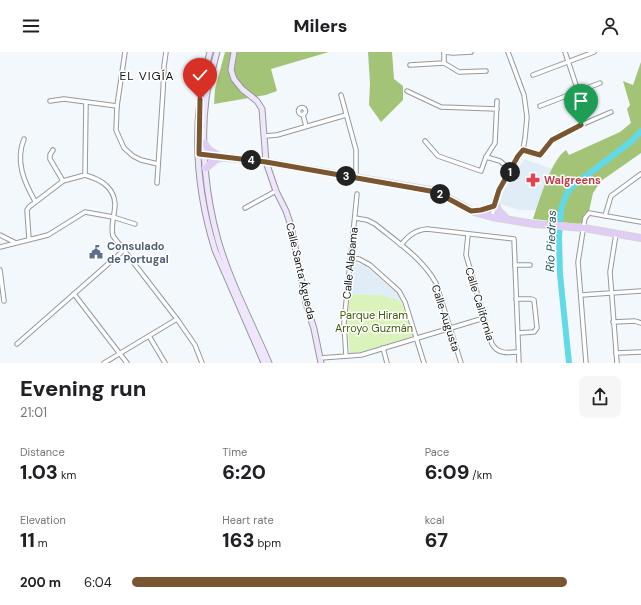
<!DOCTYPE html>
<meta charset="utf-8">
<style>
body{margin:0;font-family:"DM Sans",sans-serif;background:#f6f6f6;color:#202124;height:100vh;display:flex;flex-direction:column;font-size:15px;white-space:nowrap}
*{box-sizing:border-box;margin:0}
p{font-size:13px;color:#757577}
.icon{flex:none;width:22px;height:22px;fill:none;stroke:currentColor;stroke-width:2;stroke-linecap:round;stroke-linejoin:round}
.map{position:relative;height:311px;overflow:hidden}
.side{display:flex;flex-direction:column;background:#fff;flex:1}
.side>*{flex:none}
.pin{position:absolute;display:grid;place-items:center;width:34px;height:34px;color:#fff;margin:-41px -17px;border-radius:50% 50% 50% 0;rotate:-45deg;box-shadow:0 0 4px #0007}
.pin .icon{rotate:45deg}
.km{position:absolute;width:20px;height:20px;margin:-10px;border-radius:50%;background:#222;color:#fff;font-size:11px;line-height:20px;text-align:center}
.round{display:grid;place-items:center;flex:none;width:42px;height:42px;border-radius:8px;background:#f6f6f6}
.overview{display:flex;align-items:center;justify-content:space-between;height:68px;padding:0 20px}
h1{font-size:22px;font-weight:800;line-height:30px}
.metrics{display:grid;grid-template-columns:repeat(3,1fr);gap:6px;height:68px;padding:4px 20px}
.metrics div{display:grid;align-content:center}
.metrics b{font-size:20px;font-weight:800}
.metrics small{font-size:11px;font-weight:400}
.metrics p{font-size:11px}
ul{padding:0 20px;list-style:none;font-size:13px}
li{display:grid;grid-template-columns:64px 48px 1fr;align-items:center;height:30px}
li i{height:10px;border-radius:5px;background:#79562f}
header{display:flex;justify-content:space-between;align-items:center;height:52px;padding:0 20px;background:#fff;font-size:18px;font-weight:800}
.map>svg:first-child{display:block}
.built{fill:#e1edf6}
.green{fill:#d9f3bb}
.forest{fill:#a3c477}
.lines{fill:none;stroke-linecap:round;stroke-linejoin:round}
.river{stroke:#61d9e7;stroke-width:6}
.street-casing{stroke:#95999d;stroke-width:5.5}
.secondary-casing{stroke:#95999d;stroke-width:7}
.primary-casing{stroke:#d5d5d5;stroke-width:8}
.street{stroke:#fff;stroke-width:3.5}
.secondary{stroke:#efe6fc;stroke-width:5}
.primary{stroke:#dfcdf8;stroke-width:6}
.route-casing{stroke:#fff;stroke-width:8}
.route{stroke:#79562f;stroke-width:5}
.labels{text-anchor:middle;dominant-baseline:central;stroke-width:3;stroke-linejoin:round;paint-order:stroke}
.health-label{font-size:11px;font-weight:bold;fill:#be3a42;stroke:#fff;text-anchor:start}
.service-label{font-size:11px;font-weight:bold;fill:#4e5e75;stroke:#fff;text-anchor:start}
.street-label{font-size:11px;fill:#131517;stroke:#fff}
.park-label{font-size:11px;fill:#3e5b03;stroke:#fff}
.neighbourhood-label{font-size:12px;letter-spacing:1px;fill:#131517;stroke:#fff}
.water-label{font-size:12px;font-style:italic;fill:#20545a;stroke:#fff}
</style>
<header><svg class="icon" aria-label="menu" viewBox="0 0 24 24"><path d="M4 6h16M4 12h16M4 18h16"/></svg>Milers<svg class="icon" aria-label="person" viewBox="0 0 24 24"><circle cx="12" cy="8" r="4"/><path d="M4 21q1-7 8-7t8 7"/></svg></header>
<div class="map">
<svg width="641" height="311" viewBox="0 0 641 311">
<rect width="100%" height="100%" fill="#f3f8fc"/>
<g class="built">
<path d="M524,107L553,117L536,158H519L500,152L502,141L514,124Z"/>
<path d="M355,211L364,213L368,216L397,241L401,249L381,243L350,242L353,212Z"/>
</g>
<path class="green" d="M350,242L381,243L401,249L413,283L411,285L358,301L350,302L347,272Z"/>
<g class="forest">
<path d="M225,0H329L271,17L277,39L266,43L214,52L215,37Z"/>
<path d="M368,0H392L394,27L403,34V48L381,70L369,53L370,31Z"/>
<path d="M641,10V101L601,129L593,141L589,159L585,161L582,171L579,172L533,167C539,149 551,108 566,98L569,103L620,80L631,71L627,57L630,53L623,29L633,33Z"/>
</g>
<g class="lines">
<path class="river" d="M569,311L560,222L559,185L561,157L567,141L573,134L633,88L641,79"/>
<g class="street-casing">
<g id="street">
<path d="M125,0L117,54L116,78L124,96L133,104L141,108L158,112"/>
<path d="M444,0L453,1L471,0"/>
<path d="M565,0L578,39L581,73"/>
<path d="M444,11L459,20L486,19"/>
<path d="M410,13L444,11V0"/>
<path d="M533,23L594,0"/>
<path d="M407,39L441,55L497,57"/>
<path d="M341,43L356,98V125"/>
<path d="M50,49L64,47L117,54"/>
<path d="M540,54L600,31"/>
<circle cx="302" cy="59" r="3.5"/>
<path d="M303,63L306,74"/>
<path d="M265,84L277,83L346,63"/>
<path d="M24,87C15,109 24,130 35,149"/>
<path d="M425,89L438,104L481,119L486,105L500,109L511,118"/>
<path d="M53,98L50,103V107L63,129"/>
<path d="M523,98L540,103L552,88L581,73L611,60"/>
<path d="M486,105L495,91L497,49"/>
<path d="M85,123C99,127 114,134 115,152C115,163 110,173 113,184L177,267L195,293L202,311"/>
<path d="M85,123L86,50"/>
<path d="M157,131L163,39L164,14L166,0"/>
<path d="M245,156L276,139"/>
<path d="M605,164L611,144L641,122"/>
<path d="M492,165L495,150L499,138L523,98L525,86L527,65L524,43L508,0"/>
<path d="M355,166L367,168L375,172C397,190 422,206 436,231L461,311"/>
<path d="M616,182L610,220L617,311"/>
<path d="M0,183L14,190"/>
<path d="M468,183L466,203L492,292C498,302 507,301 518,300"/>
<path d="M29,187L27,158L29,155L63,129L85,123"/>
<path d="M401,193C408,184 415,178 427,177L514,187L519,311"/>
<path d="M0,195L48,183L85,160L113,165L135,172"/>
<path d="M351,206L359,207L370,213L399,239L405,250L424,311"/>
<path d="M515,213H530"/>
<path d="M0,218L4,249"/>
<path d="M74,242L127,311"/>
<path d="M581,243L641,239"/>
<path d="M516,247H531L534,248L537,276L534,280L518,281"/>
<path d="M613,270L635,269L641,271"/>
<path d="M149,284L165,311"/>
<path d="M17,292L124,198"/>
<path d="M383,296L387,311"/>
<path d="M616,301L641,300"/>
<path d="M346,304L344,271L357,142"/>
<path d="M320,306L361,303L484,266"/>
<path d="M104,311L177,267"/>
<path d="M586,311L578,210L585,166L589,161L641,170"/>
</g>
</g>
<g class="secondary-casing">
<g id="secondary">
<path d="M210,0C206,16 201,32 200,48C194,98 200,150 215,198L264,311"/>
<path d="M217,0C213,16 208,31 206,47C200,91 206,145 218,188C230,230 252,271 269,311"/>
<path d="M234,0L231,18L234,27L242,37L257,49L262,57L266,110L276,139L286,159L291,174L306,251L314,277L321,311"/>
</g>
</g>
<g class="primary-casing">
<g id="primary">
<path d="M204,91L208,97L217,103"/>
<path d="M199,103L266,110L436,139L474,160L492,165L534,172L584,176L641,186"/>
<path d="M206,116L215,108L221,106"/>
<path d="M495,150L498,158L507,167"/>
<path d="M475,159L488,157L494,154"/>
</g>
</g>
<use href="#street" class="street"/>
<use href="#secondary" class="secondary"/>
<use href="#primary" class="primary"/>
</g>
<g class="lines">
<g class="route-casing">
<path id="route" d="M200,47L199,102L266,110L436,140L471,159L481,158L494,154L499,138L518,104L523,98L540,103L552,88L581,73"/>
</g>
<use href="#route" class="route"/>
</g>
<defs>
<g id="pharmacy-bare" transform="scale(1.08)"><path d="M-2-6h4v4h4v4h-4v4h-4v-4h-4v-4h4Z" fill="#e0444e" stroke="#fff" stroke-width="2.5" paint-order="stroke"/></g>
<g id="civic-bare" transform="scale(1.08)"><path d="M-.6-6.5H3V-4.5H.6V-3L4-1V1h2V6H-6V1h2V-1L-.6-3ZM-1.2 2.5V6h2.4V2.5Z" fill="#5c6f8a" stroke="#fff" stroke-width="2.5" paint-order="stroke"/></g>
</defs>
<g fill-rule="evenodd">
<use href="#pharmacy-bare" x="533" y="128"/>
<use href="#civic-bare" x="96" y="200"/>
</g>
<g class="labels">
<g class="health-label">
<text x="544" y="128">Walgreens</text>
</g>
<g class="service-label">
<text x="107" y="194">Consulado<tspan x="107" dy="13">de Portugal</tspan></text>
</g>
<g class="street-label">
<text transform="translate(350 211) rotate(-84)">Calle Alabama</text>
<text transform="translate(301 219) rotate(77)">Calle Santa Águeda</text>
<text transform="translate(480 252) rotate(73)">Calle California</text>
<text transform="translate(446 266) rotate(72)">Calle Augusta</text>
</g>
<g class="park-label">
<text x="374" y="263">Parque Hiram<tspan x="374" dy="13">Arroyo Guzmán</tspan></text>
</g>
<g class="neighbourhood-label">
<text x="147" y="24">EL VIGÍA</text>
</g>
<g class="water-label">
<text transform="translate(551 189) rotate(-88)">Río Piedras</text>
</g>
</g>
</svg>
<div class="pin" style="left:581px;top:73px;background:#1e9e55"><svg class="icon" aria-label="arrive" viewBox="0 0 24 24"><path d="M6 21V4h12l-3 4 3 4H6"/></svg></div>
<div class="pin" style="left:200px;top:47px;background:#d93025"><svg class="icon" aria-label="check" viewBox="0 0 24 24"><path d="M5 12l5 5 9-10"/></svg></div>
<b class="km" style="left:510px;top:120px">1</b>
<b class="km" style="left:440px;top:142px">2</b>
<b class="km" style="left:346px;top:124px">3</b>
<b class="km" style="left:251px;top:108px">4</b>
</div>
<section class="side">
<div class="overview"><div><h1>Evening run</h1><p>21:01</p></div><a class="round"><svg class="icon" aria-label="share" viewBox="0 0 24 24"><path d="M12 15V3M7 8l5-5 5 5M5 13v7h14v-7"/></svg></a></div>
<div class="metrics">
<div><p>Distance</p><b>1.03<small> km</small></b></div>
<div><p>Time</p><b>6:20</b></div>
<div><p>Pace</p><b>6:09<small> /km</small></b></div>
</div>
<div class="metrics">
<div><p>Elevation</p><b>11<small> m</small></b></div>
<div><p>Heart rate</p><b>163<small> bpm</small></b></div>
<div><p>kcal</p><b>67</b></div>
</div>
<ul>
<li><b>200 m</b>6:04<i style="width:89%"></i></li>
</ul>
</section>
